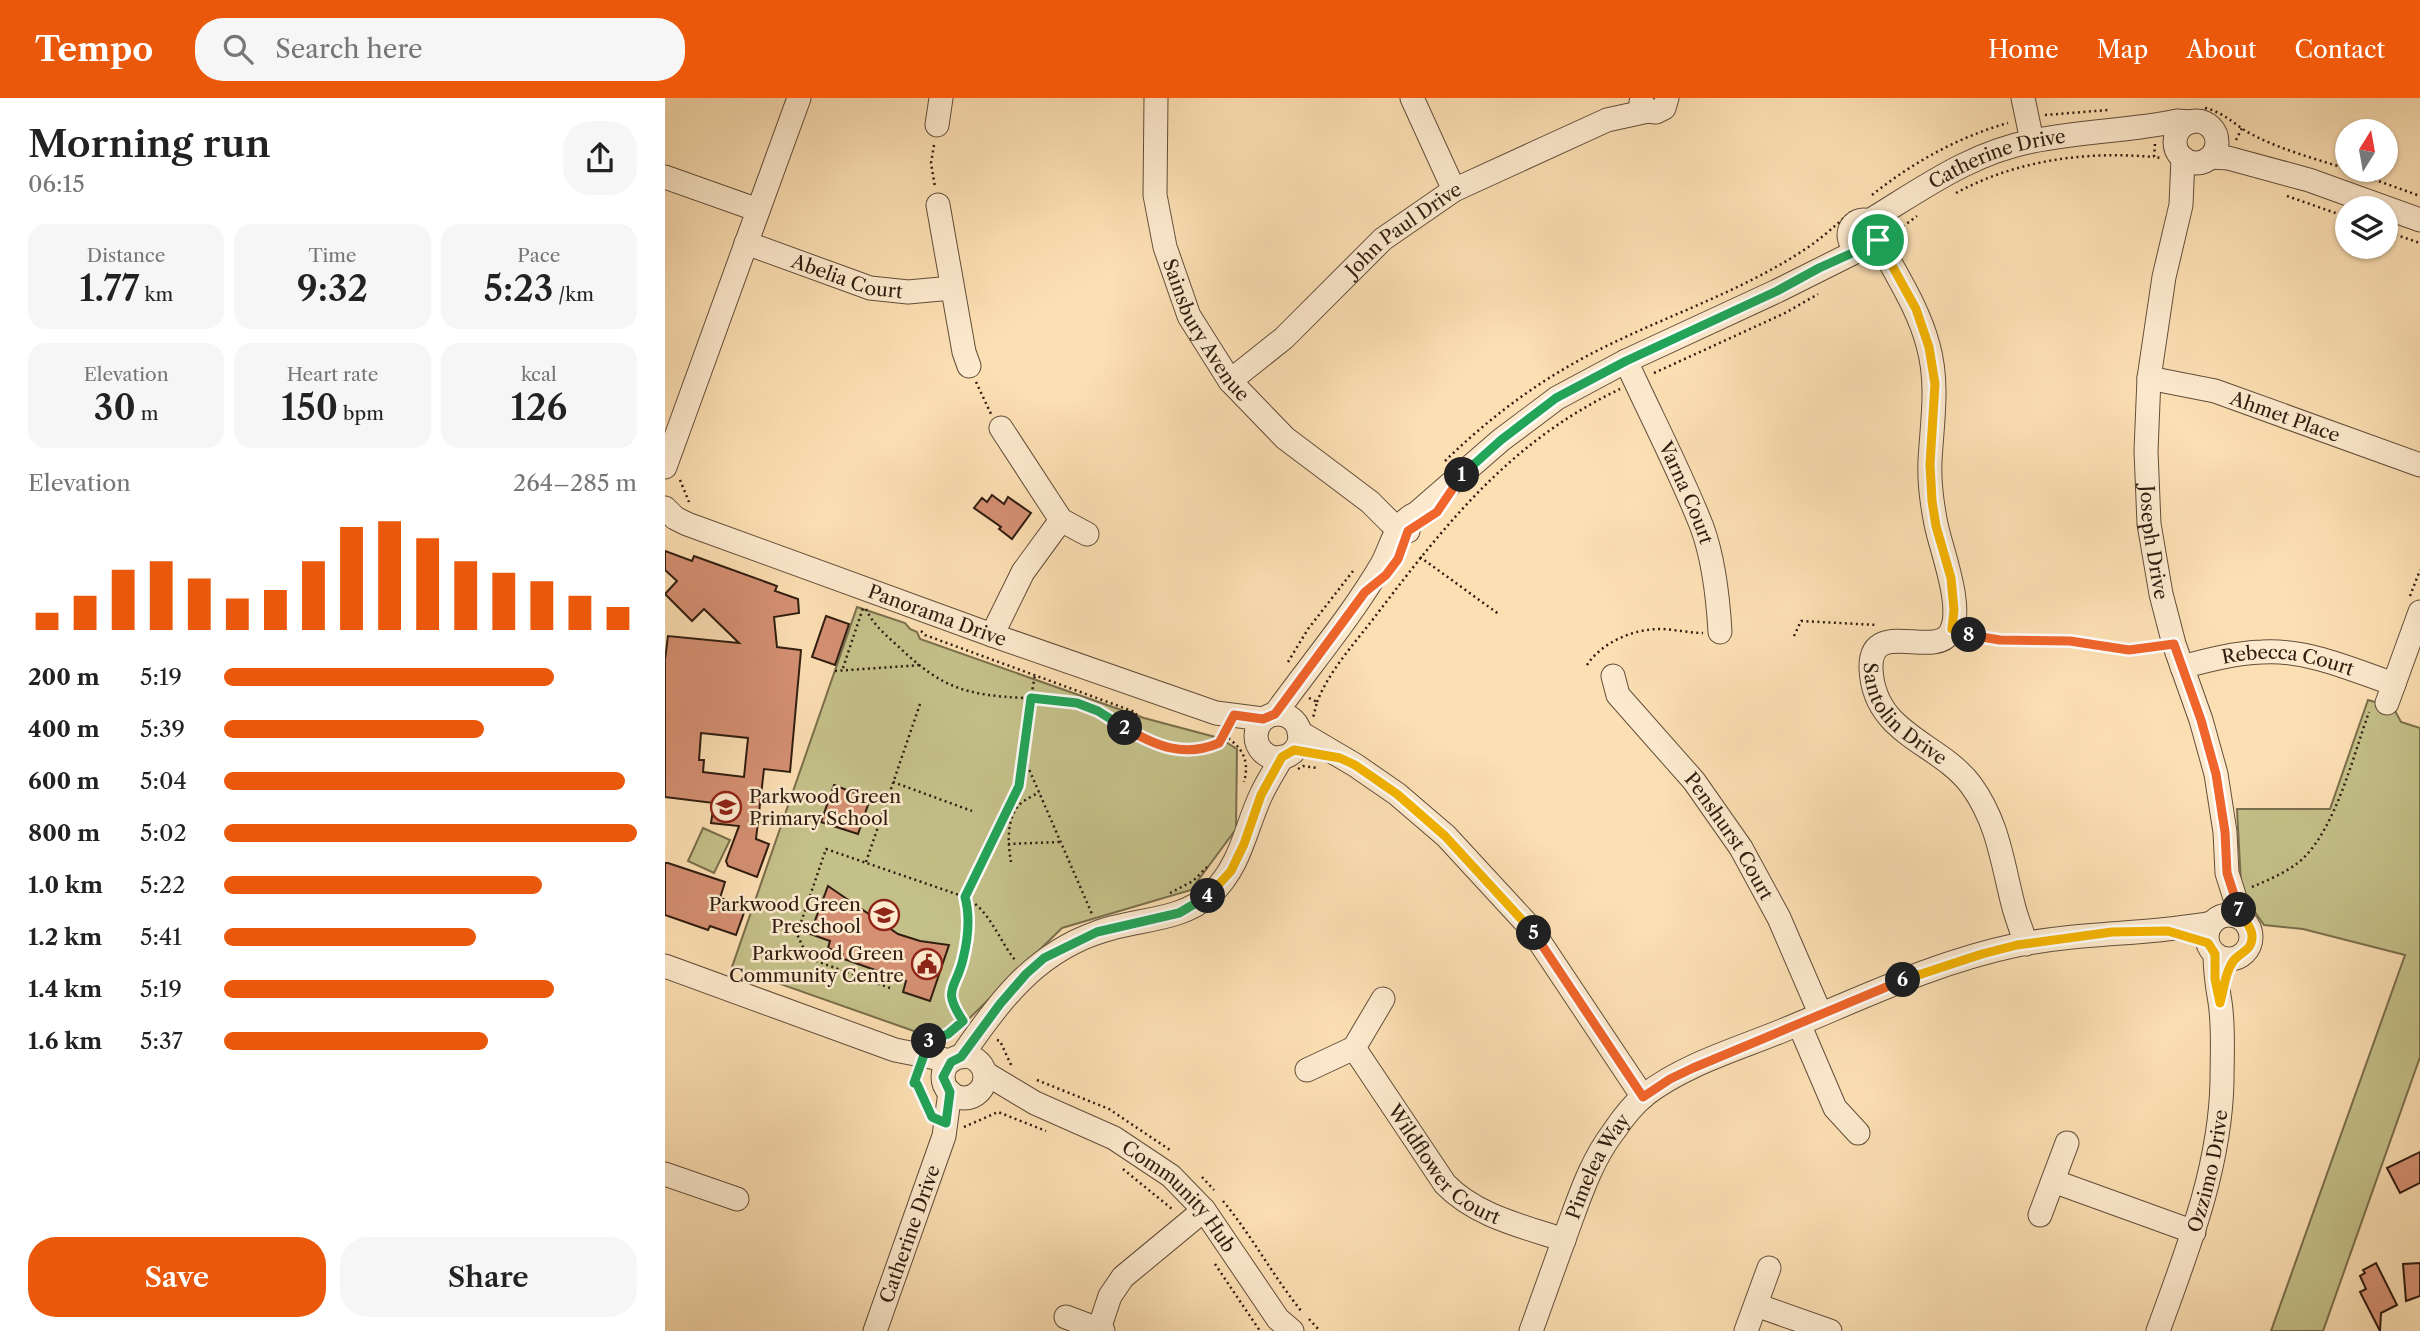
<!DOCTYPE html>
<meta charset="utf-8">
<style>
body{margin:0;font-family:"Libre Caslon Text",serif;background:#f6f6f6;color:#222;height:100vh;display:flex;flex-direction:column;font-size:26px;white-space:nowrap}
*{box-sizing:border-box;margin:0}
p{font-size:23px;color:#767676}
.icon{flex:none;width:38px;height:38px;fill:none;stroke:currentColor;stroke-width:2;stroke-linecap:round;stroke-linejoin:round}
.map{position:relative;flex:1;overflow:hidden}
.panel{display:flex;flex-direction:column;background:#fff;width:665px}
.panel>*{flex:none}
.needle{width:46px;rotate:11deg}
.buttons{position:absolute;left:1670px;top:21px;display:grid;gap:14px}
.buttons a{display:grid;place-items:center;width:63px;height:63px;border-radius:50%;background:#fff;box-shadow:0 2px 5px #0004;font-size:35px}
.pin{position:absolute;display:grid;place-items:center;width:60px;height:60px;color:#fff;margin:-30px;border:4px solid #fff;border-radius:50%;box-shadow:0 2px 7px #0007}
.km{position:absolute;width:35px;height:35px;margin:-18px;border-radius:50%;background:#222;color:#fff;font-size:19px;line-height:35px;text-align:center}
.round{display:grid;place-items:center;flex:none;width:74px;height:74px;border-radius:28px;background:#f6f6f6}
.head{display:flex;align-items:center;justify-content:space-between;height:119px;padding:0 28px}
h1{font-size:38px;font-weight:600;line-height:52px}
.figures{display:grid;grid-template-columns:repeat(3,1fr);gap:10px;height:119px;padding:7px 28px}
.figures div{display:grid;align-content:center;border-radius:18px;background:#f6f6f6;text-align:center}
.figures b{font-size:35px;font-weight:600}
.figures small{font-size:19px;font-weight:400}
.figures p{font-size:19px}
.chart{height:196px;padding:14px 28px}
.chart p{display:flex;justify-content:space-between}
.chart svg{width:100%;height:126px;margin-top:7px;stroke:#ea580c;stroke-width:6}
.button{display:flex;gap:14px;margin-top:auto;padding:14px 28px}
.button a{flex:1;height:80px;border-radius:28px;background:#ea580c;color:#fff;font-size:28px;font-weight:600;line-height:80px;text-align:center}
.button a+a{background:#f6f6f6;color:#222}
ul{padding:0 28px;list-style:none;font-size:23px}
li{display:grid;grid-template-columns:112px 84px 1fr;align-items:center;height:52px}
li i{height:18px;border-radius:9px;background:#ea580c}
header{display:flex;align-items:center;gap:42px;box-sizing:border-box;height:98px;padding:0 35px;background:#ea580c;color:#fff}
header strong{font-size:33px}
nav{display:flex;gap:38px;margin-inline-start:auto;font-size:24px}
.search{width:490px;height:63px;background:#f6f6f6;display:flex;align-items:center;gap:18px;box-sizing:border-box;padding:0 24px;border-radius:28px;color:#767676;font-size:26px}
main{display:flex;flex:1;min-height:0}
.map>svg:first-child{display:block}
.green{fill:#c4c089;stroke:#7a6e4c;stroke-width:2}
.building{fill:#d59073;stroke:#2f1d10;stroke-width:2;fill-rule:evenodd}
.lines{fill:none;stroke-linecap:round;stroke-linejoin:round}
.minor-casing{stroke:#624e39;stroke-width:25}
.path{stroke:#2f1d10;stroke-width:2.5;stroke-dasharray:2 3.5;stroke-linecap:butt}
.minor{stroke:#fdeace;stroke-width:23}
.split-1-casing{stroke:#fff;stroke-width:14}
.split-2-casing{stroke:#fff;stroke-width:14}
.split-3-casing{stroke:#fff;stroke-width:14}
.split-4-casing{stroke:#fff;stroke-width:14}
.split-5-casing{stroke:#fff;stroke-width:14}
.split-6-casing{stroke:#fff;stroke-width:14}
.split-7-casing{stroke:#fff;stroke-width:14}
.split-8-casing{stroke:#fff;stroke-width:14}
.split-9-casing{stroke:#fff;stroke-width:14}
.split-1{stroke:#22a559;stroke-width:9}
.split-2{stroke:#f0652b;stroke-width:9}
.split-3{stroke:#22a559;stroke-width:9}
.split-4{stroke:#22a559;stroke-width:9}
.split-5{stroke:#f5b400;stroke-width:9}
.split-6{stroke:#f0652b;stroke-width:9}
.split-7{stroke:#f5b400;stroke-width:9}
.split-8{stroke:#f0652b;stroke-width:9}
.split-9{stroke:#f5b400;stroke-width:9}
.labels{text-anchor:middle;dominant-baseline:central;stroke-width:5;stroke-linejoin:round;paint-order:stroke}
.street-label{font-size:19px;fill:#2f1d10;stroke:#fdeace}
.poi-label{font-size:19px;fill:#2f1d10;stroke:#fdeace;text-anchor:end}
</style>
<header>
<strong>Tempo</strong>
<div class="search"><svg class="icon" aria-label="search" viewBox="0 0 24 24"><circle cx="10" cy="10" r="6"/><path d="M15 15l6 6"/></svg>Search here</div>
<nav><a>Home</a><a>Map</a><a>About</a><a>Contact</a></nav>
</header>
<main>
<section class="panel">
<div class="head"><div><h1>Morning run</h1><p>06:15</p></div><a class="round"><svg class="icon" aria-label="share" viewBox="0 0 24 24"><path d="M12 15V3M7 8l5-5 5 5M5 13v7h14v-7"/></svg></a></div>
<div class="figures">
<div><p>Distance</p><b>1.77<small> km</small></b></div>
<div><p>Time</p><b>9:32</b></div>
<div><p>Pace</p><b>5:23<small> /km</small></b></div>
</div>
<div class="figures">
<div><p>Elevation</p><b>30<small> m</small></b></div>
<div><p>Heart rate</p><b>150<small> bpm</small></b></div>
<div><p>kcal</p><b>126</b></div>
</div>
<div class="chart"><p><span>Elevation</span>264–285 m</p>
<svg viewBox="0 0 160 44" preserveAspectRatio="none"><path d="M5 44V38M15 44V32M25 44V23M35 44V20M45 44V26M55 44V33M65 44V30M75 44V20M85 44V8M95 44V6M105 44V12M115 44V20M125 44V24M135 44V27M145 44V32M155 44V36"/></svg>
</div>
<ul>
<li><b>200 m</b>5:19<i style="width:80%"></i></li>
<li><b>400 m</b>5:39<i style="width:63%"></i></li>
<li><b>600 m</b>5:04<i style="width:97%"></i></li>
<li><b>800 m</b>5:02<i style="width:100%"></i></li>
<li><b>1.0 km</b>5:22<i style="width:77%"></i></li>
<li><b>1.2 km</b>5:41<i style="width:61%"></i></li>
<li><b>1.4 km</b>5:19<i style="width:80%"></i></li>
<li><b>1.6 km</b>5:37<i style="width:64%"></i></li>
</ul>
<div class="button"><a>Save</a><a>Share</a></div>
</section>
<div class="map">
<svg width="1755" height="1233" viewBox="0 0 1755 1233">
<rect width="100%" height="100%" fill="#fcdfb3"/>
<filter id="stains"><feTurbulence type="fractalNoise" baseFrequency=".00286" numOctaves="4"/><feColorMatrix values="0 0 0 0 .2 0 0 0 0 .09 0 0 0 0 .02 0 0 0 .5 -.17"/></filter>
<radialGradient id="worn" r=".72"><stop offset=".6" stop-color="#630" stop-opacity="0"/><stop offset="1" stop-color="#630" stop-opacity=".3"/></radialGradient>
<g class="green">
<path d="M192,509L240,525L245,531L252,534L255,541L479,620L554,640L572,651L571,731L526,792L397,830L280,944L67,869Z"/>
<path d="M1703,602L1728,609L1736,624L1755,630V959L1658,1233H1606L1740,857L1638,831L1599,827L1583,804L1576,786L1572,711H1665Z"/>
<path d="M38,730L65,742L49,775L23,763Z"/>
</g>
<g class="building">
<path d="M327,397L339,406L343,399L366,415L347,441L334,431L336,429L309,410L317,400L322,404Z"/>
<path d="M0,453L27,463L29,458L65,471L112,488L110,493L133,501L134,515L109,519L112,549L136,552L125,674L99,671L91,741L104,746L92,779L63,768L61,763L74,728L46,725L49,705L0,699V562L3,538L74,545L39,511L27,523L0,496L12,483L0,472ZM36,635L83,640L79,679L38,674L39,662H34Z"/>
<path d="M161,518L184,526L170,567L147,559Z"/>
<path d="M169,687L205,701L193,736L156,724Z"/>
<path d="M0,765H3L60,784L55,800L81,809L71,837L45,828L43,832L0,817Z"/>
<path d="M163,788L233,836L255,843L284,847L265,903L238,894L241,883L176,860L178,856L163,850L165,843L145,836Z"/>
<path d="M1755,1054V1085L1735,1095L1722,1070Z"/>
<path d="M1711,1165L1732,1207L1716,1215L1715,1233L1695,1194L1701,1191L1695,1178L1700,1175L1698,1172Z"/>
<path d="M1755,1165V1198L1741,1203L1738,1166Z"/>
</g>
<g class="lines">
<g class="minor-casing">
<g id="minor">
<path id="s1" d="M491,0L490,97L500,149L524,218L565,283L620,340L705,404L725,424L732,430L743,433"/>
<path d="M747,0L789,92"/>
<path d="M1358,0L1367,43"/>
<path d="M976,4L983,13L991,14L999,10L1002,0"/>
<circle cx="1531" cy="44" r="21"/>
<path d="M272,27L276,0"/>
<path d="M1546,59L1563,60L1644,82L1755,122"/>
<path id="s2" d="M1518,60L1516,107L1499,179L1484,280L1481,353L1484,426L1496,496L1509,546L1536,622L1551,676L1560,734L1562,775L1576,819"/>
<path d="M0,79L93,112"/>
<path d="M273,107L299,254L304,268"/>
<circle cx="1199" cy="137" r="15"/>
<path id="s3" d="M1204,123C1257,91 1305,55 1368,43C1415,33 1465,33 1512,23L1526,24"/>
<path id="s4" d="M1213,142C1231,177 1253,209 1263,247C1274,286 1267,324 1265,363C1264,384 1267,406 1271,426C1276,452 1300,511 1285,535C1268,561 1204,519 1206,571C1209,637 1274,644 1306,687C1333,724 1337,763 1348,806C1351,819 1357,833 1361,846"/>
<path id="s5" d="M81,145L205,190L243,194L287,190"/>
<path id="s6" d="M961,263C986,318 1015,373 1037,429C1049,462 1053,499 1055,534"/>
<path id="s7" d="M1484,280L1550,293L1755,367"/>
<path id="s8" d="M565,283L619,240L718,141L789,92L942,22L983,13"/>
<path d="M336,330L396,422L422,436"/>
<path d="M0,369L134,0"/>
<path id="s9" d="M0,410L10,420L22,426L327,537L551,615L598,621"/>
<path d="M327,537L358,474L396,422"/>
<path id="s10" d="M1517,569C1543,562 1570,555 1597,554C1642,551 1688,572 1729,586"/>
<path id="s11" d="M948,578L953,597L1029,683L1076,750L1114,820L1155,915"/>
<path d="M1722,605L1755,514"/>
<path d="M610,616C646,566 686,519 717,466C728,446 729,425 752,415L836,342L892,300L961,263L1112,193L1194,152"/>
<circle cx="613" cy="638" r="22"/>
<path d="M634,634L690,667L732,696L781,738L864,828L978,999"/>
<circle cx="1564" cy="839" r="22"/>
<path d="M0,868L230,952L286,963"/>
<path d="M1134,926L1170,1010L1193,1035"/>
<path id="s12" d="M689,950L780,1086C811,1118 857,1128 899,1142"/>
<circle cx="299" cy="979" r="21"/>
<path d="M296,959C332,906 368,857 431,835C469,820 514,825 546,796C576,768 580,731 596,697C602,684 610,672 617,659"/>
<path d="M642,972L689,950L718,901"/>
<path id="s13" d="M320,975L370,1005L449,1040L506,1078L539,1112L613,1221L627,1233"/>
<path d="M0,1076L72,1101"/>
<path d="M1388,1083L1529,1134"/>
<path d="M1375,1117L1402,1045"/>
<path d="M1091,1207L1165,1233"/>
<path d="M401,1219L438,1233"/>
<path d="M434,1231L445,1198L458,1179L539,1112"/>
<path id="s14" d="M210,1233L279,1038L285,994"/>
<path id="s15" d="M866,1233C878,1200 890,1167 902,1133C915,1098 926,1063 949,1033C957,1021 969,1006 980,997C1020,966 1073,951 1119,932C1195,901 1270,864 1352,847C1417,834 1482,837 1547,825"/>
<path d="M1081,1233L1104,1170"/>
<path id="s16" d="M1493,1233C1522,1153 1555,1071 1557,984C1557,958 1559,929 1555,904C1552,887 1550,873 1550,856"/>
</g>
</g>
<g class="path">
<path d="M1540,10C1561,15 1570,28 1588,37C1617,52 1651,61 1682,71"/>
<path d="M1380,17L1443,12"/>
<path d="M1571,42L1577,30"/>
<path d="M1490,46L1489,59L1497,60"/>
<path d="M269,47L266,65L270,89"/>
<path d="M1683,72L1755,98"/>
<path d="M1291,95C1352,62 1420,53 1489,59"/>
<path d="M1207,97C1247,65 1293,39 1343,25"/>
<path d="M1622,98L1682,119"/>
<path d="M1720,133L1755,145"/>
<path d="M1229,135L1252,118"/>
<path d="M989,275L1120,215L1153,196"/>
<path d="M311,284L326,316"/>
<path d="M780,363C822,322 868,287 920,259C993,220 1076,195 1145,148C1159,138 1172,126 1186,114"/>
<path d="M15,382L24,404"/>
<path d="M755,459L835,517"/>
<path d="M1745,498L1755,472"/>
<path d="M201,511C208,527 222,538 235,550C278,591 302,597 359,600C377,601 395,601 412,605C449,615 528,688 559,636"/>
<path d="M256,533L260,537L470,614L475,623V638"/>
<path d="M1303,536L1326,542L1405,543L1464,552L1491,550"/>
<path d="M1129,538L1136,523L1212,527"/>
<path d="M623,564L643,531L688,473"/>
<path d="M922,567C936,545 968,531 994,531C1009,531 1023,535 1038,535"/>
<path d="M178,570L198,510"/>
<path d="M170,573L256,567"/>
<path d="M644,600L652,604L648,620"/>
<path d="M652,604C665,571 691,544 712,516C783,423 846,343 955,291"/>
<path d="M559,637C577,649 585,662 579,684"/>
<path d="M360,662L427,816"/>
<path d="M633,671L638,668L653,670"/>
<path d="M228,684L307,713"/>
<path d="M343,746L395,744"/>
<path d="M201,764L255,606"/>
<path d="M346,764C343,746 341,722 354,707C359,702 368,698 374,694"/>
<path d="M1587,789C1603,782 1620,775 1634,764C1670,734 1688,658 1704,614"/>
<path d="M505,795L528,783L542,769"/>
<path d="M225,890L143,860L132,836L161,751L300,799C325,812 333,841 350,862"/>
<path d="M299,924C278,898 288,891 297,864C304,845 305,817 300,799L353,688L358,662L359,638L370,577"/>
<path d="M271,940L283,936L292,928"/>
<path d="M332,942L335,943L347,969"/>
<path d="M252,975L249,985L252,986L263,1009"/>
<path d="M372,982L444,1011L505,1052"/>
<path d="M299,1029L333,1014L381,1033"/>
<path d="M458,1071L507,1111"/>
<path d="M537,1079L549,1092"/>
<path d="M558,1103C587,1138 608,1178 637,1214"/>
<path d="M550,1166L595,1233"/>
<path d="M644,1221L655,1233"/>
</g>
<use href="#minor" class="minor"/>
</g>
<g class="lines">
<g class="split-1-casing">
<path id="split-1" d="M797,377L836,342L891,300L961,263L1112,193L1154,170L1194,152L1207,150L1213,142"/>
</g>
<g class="split-2-casing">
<path id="split-2" d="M460,630C491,648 519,660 554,645L569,617L598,621L610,616L700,494L721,477L733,461L743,433L772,414L797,377"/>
</g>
<g class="split-3-casing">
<path id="split-3" d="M264,943L283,936L298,923C276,890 291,892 298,861C303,841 305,818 300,799L354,688L366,600L412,605L433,613L460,630"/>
</g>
<g class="split-4-casing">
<path id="split-4" d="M264,943L249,985L252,986L267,1019L281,1025L285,994L278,979L286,964L296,959L335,906L361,876L379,860L432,834L514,815L543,798"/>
</g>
<g class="split-5-casing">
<path id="split-5" d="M543,798L566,773L579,746L596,697L617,659L629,652L675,660L690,667L732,696L780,738L869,835"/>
</g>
<g class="split-6-casing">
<path id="split-6" d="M869,835L978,999L1005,981L1028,970L1238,882"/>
</g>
<g class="split-7-casing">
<path id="split-7" d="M1238,882L1317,856L1352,847L1447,834L1503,833L1543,845L1550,856V881L1555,905C1559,891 1560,874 1569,862C1577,853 1588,852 1587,837C1586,826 1577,822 1574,812"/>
</g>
<g class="split-8-casing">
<path id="split-8" d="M1304,537L1335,542L1405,543L1464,552L1509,546L1536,622L1551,676L1560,734L1562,775L1574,812"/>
</g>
<g class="split-9-casing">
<path id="split-9" d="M1213,142L1251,211L1264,249L1270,286L1265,366L1267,403L1271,428L1286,480L1289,512L1287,531L1304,537"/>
</g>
<use href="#split-1" class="split-1"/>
<use href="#split-2" class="split-2"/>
<use href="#split-3" class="split-3"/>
<use href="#split-4" class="split-4"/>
<use href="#split-5" class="split-5"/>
<use href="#split-6" class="split-6"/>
<use href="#split-7" class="split-7"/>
<use href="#split-8" class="split-8"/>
<use href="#split-9" class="split-9"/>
</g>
<defs>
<g id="school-ring" transform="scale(1.575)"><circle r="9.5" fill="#fdeace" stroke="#8f2418" stroke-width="1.5"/><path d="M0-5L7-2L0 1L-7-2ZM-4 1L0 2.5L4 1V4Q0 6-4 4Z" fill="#8f2418"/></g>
<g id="civic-ring" transform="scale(1.575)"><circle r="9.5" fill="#fdeace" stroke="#8f2418" stroke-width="1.5"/><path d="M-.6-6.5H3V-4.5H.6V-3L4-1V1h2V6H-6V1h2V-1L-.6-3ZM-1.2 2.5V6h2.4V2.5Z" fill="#8f2418"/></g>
</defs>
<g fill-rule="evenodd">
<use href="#school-ring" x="61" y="709"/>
<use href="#school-ring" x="219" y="817"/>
<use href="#civic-ring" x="262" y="866"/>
</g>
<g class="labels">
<g class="street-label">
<text stroke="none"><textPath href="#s3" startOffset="144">Catherine Drive</textPath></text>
<text stroke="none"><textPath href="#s8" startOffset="231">John Paul Drive</textPath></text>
<text stroke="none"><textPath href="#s5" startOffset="107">Abelia Court</textPath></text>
<text stroke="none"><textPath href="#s1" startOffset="243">Sainsbury Avenue</textPath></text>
<text stroke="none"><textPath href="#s7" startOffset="142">Ahmet Place</textPath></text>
<text stroke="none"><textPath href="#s6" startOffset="145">Varna Court</textPath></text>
<text stroke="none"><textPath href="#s2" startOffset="388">Joseph Drive</textPath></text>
<text stroke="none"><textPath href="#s9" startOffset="294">Panorama Drive</textPath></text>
<text stroke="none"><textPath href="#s10" startOffset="108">Rebecca Court</textPath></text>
<text stroke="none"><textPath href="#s4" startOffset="567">Santolin Drive</textPath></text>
<text stroke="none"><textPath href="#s11" startOffset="200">Penshurst Court</textPath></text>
<text stroke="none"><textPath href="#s12" startOffset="149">Wildflower Court</textPath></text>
<text stroke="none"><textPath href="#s15" startOffset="178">Pimelea Way</textPath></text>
<text stroke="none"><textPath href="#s16" startOffset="168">Ozzimo Drive</textPath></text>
<text stroke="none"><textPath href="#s13" startOffset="233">Community Hub</textPath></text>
<text stroke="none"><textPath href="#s14" startOffset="103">Catherine Drive</textPath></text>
</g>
<g class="poi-label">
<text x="84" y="698" text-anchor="start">Parkwood Green<tspan x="84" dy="22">Primary School</tspan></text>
<text x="196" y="806">Parkwood Green<tspan x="196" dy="22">Preschool</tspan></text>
<text x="239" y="855">Parkwood Green<tspan x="239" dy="22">Community Centre</tspan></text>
</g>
</g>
<rect width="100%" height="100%" filter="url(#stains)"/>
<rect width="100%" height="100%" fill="url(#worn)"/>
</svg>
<div class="buttons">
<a><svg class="needle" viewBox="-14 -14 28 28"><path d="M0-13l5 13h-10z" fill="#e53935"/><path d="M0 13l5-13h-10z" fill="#767676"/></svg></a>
<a><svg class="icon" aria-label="layers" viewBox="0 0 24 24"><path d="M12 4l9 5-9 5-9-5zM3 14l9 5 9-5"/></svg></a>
</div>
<div class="pin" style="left:1213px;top:142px;background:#1e9e55"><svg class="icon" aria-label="arrive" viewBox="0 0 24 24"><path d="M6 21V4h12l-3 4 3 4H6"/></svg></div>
<b class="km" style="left:797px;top:377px">1</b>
<b class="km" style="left:460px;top:630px">2</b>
<b class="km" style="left:264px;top:943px">3</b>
<b class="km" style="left:543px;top:798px">4</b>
<b class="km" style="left:869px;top:835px">5</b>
<b class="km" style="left:1238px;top:882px">6</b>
<b class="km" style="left:1574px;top:812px">7</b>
<b class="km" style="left:1304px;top:537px">8</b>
</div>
</main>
